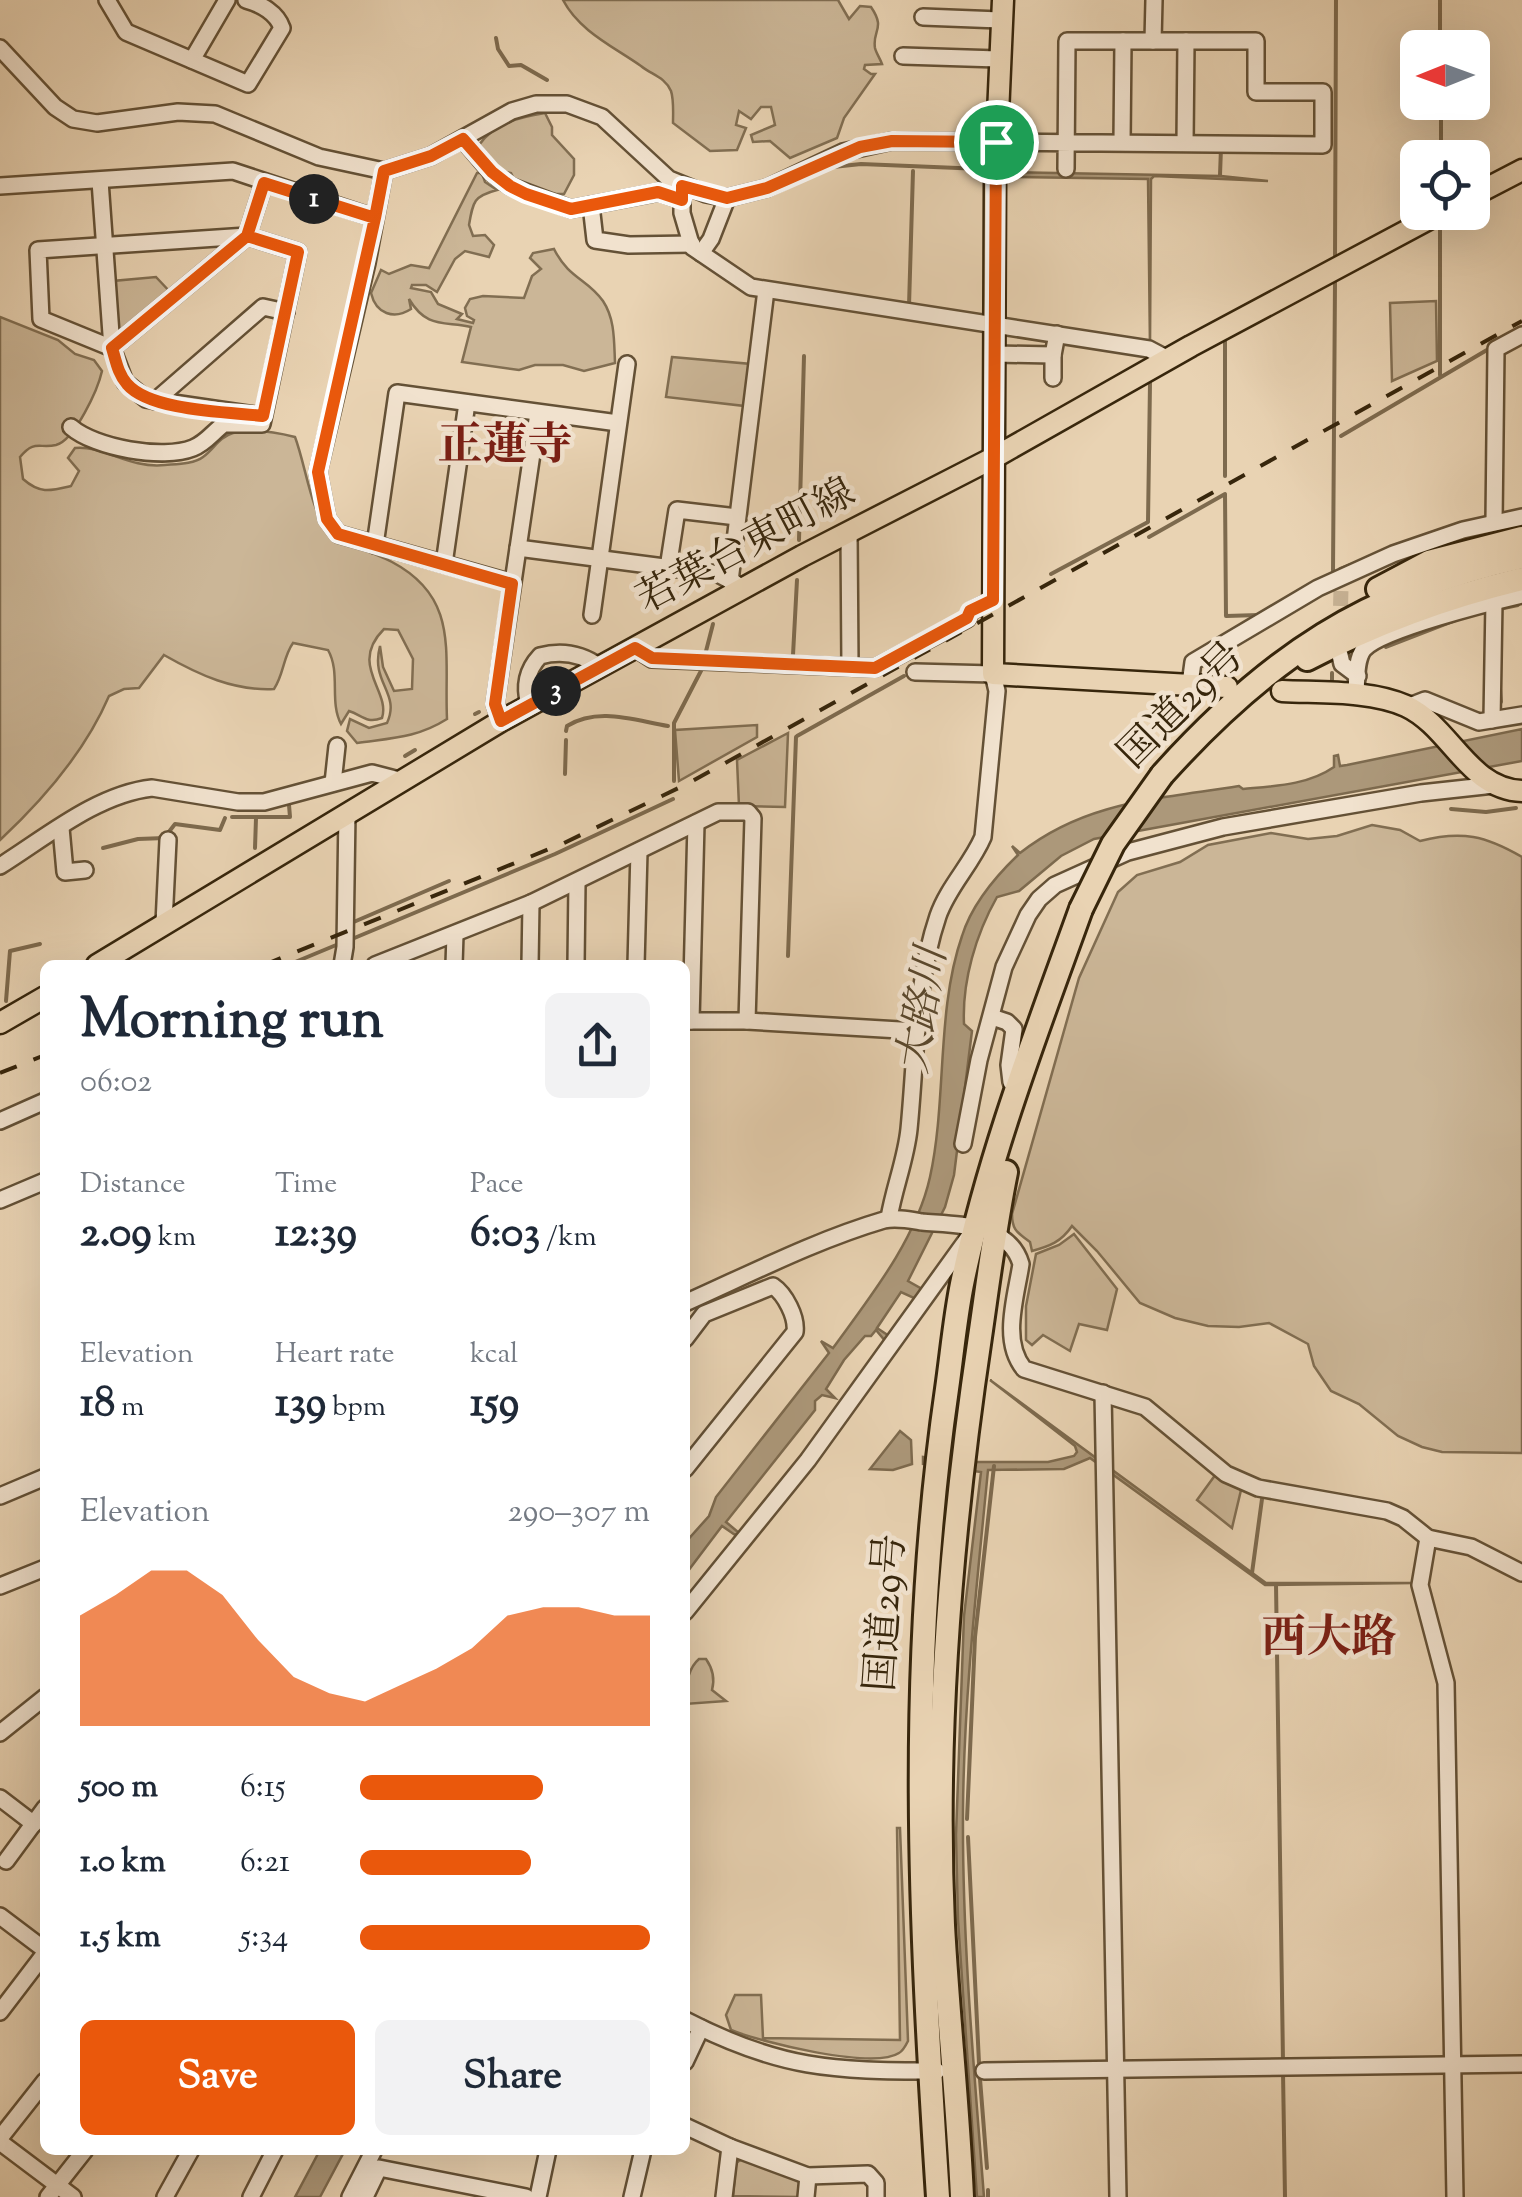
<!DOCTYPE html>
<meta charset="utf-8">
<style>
body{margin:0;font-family:"Sorts Mill Goudy","Noto Serif JP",serif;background:#f2f2f3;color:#1f2937;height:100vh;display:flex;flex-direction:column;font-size:38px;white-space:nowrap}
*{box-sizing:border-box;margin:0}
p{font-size:32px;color:#747a83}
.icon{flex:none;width:55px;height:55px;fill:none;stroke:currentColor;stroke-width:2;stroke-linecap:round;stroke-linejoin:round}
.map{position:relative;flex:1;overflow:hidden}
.panel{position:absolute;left:40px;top:960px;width:650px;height:1195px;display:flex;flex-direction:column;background:#fff;border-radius:15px;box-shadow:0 10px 40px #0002}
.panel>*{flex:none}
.needle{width:65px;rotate:269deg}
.fabs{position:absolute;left:1400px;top:30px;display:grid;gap:20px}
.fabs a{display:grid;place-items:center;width:90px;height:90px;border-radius:15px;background:#fff;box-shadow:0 10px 40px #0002;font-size:50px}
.pin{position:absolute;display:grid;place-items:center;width:85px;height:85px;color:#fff;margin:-42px;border:5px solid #fff;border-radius:50%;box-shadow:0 2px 10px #0007}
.km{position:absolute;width:50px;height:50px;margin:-25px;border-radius:50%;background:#222;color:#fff;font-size:28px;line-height:50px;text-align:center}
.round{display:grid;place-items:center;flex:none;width:105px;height:105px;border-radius:15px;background:#f2f2f3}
.head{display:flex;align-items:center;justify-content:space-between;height:170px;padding:0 40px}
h1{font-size:55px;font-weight:700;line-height:75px}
.stats{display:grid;grid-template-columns:repeat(3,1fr);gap:15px;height:170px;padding:10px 40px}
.stats div{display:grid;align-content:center}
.stats b{font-size:42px;font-weight:700}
.stats small{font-size:28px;font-weight:400}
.stats p{font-size:28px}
.chart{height:280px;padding:20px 40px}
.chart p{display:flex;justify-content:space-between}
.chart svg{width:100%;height:180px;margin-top:10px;fill:#ea580c;opacity:.7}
.action{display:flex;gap:20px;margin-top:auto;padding:20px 40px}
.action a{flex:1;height:115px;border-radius:15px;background:#ea580c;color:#fff;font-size:40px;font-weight:700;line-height:115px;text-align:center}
.action a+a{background:#f2f2f3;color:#1f2937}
ul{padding:0 40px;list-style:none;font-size:32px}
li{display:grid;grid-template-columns:160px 120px 1fr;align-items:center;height:75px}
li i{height:25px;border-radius:12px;background:#ea580c}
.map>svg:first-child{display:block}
.green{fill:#cbb697;stroke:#816e52;stroke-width:2.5}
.water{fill:#ac987a;stroke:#7d6a4e;stroke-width:2.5}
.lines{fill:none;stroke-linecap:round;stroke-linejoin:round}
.stream{stroke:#7d6a4e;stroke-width:4}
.minor-tunnel{stroke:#c5b092;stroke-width:15;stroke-dasharray:15 8;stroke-linecap:butt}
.minor-casing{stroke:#645136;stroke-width:20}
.major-casing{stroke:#37260c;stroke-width:25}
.highway-casing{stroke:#37260c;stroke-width:28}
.minor{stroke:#f1e2ce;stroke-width:15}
.major{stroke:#e9d3b3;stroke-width:20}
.highway{stroke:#e9d3b3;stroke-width:22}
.rail{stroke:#37260c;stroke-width:4;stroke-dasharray:18 18;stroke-linecap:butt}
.highway-bridge-casing{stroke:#37260c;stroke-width:28;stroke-linecap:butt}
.highway-bridge{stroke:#e9d3b3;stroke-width:22}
.route-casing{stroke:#fff;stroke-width:20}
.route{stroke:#ea580c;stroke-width:12}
.labels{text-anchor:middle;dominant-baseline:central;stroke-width:9;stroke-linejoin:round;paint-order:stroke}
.street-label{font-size:40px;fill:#37260c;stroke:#f1e2ce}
.water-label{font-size:42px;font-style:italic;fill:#5a482d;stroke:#f1e2ce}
.quarter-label{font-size:45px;font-weight:bold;fill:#7a1f14;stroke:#f1e2ce}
</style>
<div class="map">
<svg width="1522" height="2197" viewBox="0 0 1522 2197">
<rect width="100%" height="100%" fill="#e9d3b3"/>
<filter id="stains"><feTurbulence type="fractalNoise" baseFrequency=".002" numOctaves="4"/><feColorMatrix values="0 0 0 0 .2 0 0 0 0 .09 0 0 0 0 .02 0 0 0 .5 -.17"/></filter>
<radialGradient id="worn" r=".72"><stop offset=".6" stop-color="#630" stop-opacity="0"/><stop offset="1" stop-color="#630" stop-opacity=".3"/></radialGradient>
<g class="green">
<path d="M563,0H838L849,19L860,6L871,7C886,29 872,30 875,48C876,53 880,58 882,64L865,65L864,69L871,74H875L844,118L837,138L790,158L770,141L753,142L751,135L775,125L771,107H761L751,119L739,111L736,125L746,128L737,150L710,151L673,123C673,113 674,100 671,91C665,77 652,75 641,66C614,47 579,31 563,0Z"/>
<path d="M545,113L552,127V135L574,159V175L564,194H543L517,185L511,173L496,170L480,151L479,145C494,123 520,117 545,113Z"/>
<path d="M477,173H482L485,182L497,190C474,196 473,201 469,225L473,236L485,235L494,245L489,257L465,251L455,259L437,292L426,285H412L411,288L431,292L438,304L462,314L457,319L473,323L474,320L467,316L465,308L470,299L483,296L524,298L532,276L541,269L530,258L533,253L554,249C569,279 588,279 603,301C615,319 614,341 615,363L584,371L563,365H535L519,370L462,362L471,327C444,321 427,329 409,299L411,309C394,320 376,314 371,293L381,270L389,274L411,265L429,268Z"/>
<path d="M156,277L172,294L123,331L118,328L113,281Z"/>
<path d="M1436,301L1437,361L1392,381L1390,303Z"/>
<path d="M0,317L58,340L75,354L94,360L102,371C98,389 75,440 56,445C39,449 35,439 20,457L23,479C40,494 50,491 71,486L79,471L68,458L75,448C103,445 129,469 165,465C177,464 194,464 203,457C214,449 219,437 233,433C252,428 276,432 295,437C307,469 310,514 334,539C353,547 374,552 392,562C460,598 444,653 447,719C417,738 391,738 357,743L347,731L350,719L369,728L387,723C401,693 370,683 380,646L383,667L394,691L412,689L413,659L398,630L384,629C348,665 391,691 382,718C366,724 362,715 349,711L341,724C329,701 341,673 328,650L293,643C283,657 284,674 274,689C234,691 199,675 164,655L139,688L124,689L109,696C85,752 44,799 0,840Z"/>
<path d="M672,357L751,364L745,406L666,397Z"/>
<path d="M757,725V737L679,781L675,730Z"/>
<path d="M788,733L785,807L739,806L737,760Z"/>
<path d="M1372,825L1400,830L1420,841C1462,830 1486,836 1522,857V1453L1442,1452L1422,1447L1398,1436L1359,1404L1331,1391L1314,1366L1308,1344L1269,1323L1239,1327L1208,1326L1175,1318L1140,1303L1097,1251L1072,1226C1061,1242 1050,1246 1032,1251L1030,1242C1019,1233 1012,1232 1012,1214L1079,978L1118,892L1137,875L1180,862L1208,845L1271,833L1308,839L1337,836Z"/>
<path d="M1074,1234L1117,1289L1107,1330L1079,1324L1070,1351L1043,1335L1032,1345L1026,1340V1306L1036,1254L1059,1245Z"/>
<path d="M1216,1474L1241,1490L1232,1528L1197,1500Z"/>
<path d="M699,1659H706C713,1669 715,1679 712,1690L726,1701L685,1704C685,1689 687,1669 699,1659Z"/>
<path d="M897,1828H900L908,2041C906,2045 903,2051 899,2053C873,2070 760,2042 731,2030L726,2015L735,1995H761L763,2038L900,2040Z"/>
<path d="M742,2159L798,2180L801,2186L800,2197L733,2196L736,2163Z"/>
</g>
<g class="water">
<path d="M1008,172L1221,176L1268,181L1154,176L1151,179L1150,348L1148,179L1008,177Z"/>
<path d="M1522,729V761L1094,839L1061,856L1019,891L997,897C976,934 962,981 964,1024L972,1031L954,1175L945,1207L908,1281L922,1289L916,1299L901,1292L877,1328L889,1336L886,1342L876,1330L871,1336H865L844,1360L826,1389L835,1398L822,1395L815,1401V1410L726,1522L738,1532L735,1535L722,1526L685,1575V1543L709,1516L716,1497L829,1353L821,1341L833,1348C870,1297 916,1240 930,1177C947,1100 936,1011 962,936C972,904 994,878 1018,855L1012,846L1020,853C1086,801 1158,799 1239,786L1243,789C1275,786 1308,785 1334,767V756L1338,755L1340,766L1347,765Z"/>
<path d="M990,1380L1266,1583H1414L1265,1585L1090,1458L1064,1469L988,1470C977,1584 964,1696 963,1810C962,1939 974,2069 984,2197H977L958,1920L956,1835L964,1616L981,1472L923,1464V1457L957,1462H1048L1074,1456L1077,1452L1075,1446Z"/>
<path d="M900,1431L911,1440L912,1464L893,1470L870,1469Z"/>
<path d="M320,2150H345L320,2197H295Z"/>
</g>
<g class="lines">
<g class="stream">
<path d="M1440,0V48"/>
<path d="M496,38L498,49L509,66L521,65L547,80"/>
<path d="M1441,102V158"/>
<path d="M833,167L861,164L982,169"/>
<path d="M1220,175L1221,148"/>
<path d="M1335,260L1336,0"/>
<path d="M909,306L913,171"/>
<path d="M1225,339V476"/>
<path d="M1440,375V224"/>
<path d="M1341,436L1492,347"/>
<path d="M1149,537L1225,494L1226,616L1259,615"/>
<path d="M799,540L804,356"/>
<path d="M1340,569L1440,530"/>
<path d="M1333,573L1335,281"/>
<path d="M1051,574L1148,522L1150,383"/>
<path d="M1499,609L1518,605"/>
<path d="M1386,647L1461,618"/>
<path d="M705,655L713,624"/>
<path d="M793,655L797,580"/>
<path d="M1332,673V682"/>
<path d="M1500,689L1501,702"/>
<path d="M475,714L479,712"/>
<path d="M566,731L567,726C598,707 633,720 668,726"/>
<path d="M797,736L904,676"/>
<path d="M405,756L415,750"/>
<path d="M565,774L566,740"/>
<path d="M674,781V723L704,665"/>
<path d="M1451,809L1486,812L1516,808"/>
<path d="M232,817H290L289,805"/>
<path d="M168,833L175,824L220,830L225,818"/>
<path d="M103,848L138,839L165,838"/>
<path d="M255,848L256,818"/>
<path d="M349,924L449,881"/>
<path d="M352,939L555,854L673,799"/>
<path d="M788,956L796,737"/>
<path d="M288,965L341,943"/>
<path d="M6,1001L10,951L40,944"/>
<path d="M1252,1573L1262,1499"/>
<path d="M1276,1584L1283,2062"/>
<path d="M967,1819L975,1637L994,1466"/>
<path d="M968,1837L979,2063"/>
<path d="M1283,2072L1285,2197"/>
<path d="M980,2079L987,2168"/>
<path d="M988,2190V2197"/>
</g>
<path class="minor-tunnel" d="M1340,629L1341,588"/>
<g class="minor-casing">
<g id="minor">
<path d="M107,0L126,32L248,84L282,28C277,13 261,4 246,0"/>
<path d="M923,17L1000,20"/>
<path d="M1153,41L1154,0"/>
<path d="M0,48L55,107L73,119L97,123L178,112L215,114L319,157L384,171L431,156L512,111L536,104H567L602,117L669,179L706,194L727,198L767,188L843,152L892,141L1323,145V92H1256V41H1067L1066,169"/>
<path d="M903,56L998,59"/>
<path d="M192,60L227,0"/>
<path d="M463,139L491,172L510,186L571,209L659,192L682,200"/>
<path d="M1122,142L1123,41"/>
<path d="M1185,143L1186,41"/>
<path d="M384,171L367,263L318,472L327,519L338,534L512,583"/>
<path d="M100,181L112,348"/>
<path d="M0,186L233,171L375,218"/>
<path d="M682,186V213L692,247L751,287L1149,349L1168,359"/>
<path d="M591,205L595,240L629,245L692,244"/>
<path d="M701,253L711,239L727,198"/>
<path d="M112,348L247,236L264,183"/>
<path d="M995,354L1053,355L1057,334"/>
<path d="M1053,355V378"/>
<path d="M155,401L263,307L286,312"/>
<path d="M71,427C95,448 163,460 193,448C206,443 213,432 224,424H262L298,252L247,236L38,250L41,319L112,348L125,382L146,399L263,416"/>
<path d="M1494,522L1496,349L1522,335"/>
<path d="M849,532L850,667"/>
<path d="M375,545L397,393L618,423"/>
<path d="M518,548L718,574L735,583"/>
<path d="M444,564L467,403"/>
<path d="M668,568L677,510L737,517"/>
<path d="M730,581L766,290"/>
<path d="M592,615L627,364"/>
<path d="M635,648L652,659L875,668L967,619L971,611L993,600"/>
<path d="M1340,655L1342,664L1358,676"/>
<path d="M1190,684L1193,662L1318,588L1393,554L1463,530L1522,517"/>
<path d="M1356,696C1357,682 1355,660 1364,649C1383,629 1492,602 1522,595"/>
<path d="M529,705C524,687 526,671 540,656C562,650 582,654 600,667"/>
<path d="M1407,707L1425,700L1479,722L1522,715"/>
<path d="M1492,720L1494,601"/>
<path d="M501,721L495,704L538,413"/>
<path d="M333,783L337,746"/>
<path d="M61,828L65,872L85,870"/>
<path d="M0,866C45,838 97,794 152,788L238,802H264L372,773L399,780"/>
<path d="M164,923L168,840"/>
<path d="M342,965L345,947L347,812"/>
<path d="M375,965L531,903L718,812H748L753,818L747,1021"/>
<path d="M454,965L455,934"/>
<path d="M530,965L531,903"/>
<path d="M576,965L577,882"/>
<path d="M636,965L639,851"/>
<path d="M992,1017L1007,1022L1014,1029L1009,1065L1011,1082"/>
<path d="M685,1021H747L917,1031"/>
<path d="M691,1021L696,823"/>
<path d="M0,1121L45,1101"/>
<path d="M963,1144L979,1060L1004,967L1028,915L1039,899L1055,885L1128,852L1223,827L1421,793L1494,785"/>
<path d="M0,1200L45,1181"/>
<path d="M889,1218C894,1188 906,1159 909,1129C916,1058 915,984 938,916C948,887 971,865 983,837L997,691L993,674L915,672"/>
<path d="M685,1303C750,1274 816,1240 884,1220C896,1217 910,1220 922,1222C957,1225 1009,1223 1021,1264C1016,1297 1001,1341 1024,1369L1145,1407L1226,1474L1258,1488L1387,1511L1403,1518L1428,1538L1471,1547L1522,1573"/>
<path d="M685,1339L704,1314L773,1286C785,1294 797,1317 795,1332L685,1469"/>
<path d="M1103,1393L1118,2197"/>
<path d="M0,1496L45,1477"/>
<path d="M1428,1538L1420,1585L1446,1683L1455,2197"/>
<path d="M0,1586L45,1568"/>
<path d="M685,1612L808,1460L968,1238"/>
<path d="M0,1733L45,1697"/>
<path d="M0,1798L34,1824"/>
<path d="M6,1861L45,1808"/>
<path d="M0,1916L45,1950"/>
<path d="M0,2012L45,1953"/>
<path d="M685,2020C780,2069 832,2071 937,2071"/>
<path d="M685,2062L701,2028"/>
<path d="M984,2071L1522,2064"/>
<path d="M685,2126L730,2147L808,2176L868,2174L876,2183V2197"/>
<path d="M0,2138L45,2081"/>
<path d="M0,2142L73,2197"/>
<path d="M48,2197L85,2150"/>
<path d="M165,2197L191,2150"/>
<path d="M251,2197L275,2150"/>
<path d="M350,2197L374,2150"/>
<path d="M365,2197L379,2168L526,2197"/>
<path d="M538,2197L548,2150"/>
<path d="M632,2197L643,2150"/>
<path d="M724,2197L730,2147"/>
<path d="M806,2197L808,2176"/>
</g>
</g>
<g class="major-casing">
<g id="major">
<path d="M1003,0L995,183L993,674L1227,687"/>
<path d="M1472,196L1522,170"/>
<path d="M1282,691C1320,693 1370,690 1406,706C1451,727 1468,789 1522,791"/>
<path d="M97,965L501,721L802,556L995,457L1191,346L1442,212"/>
<path d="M0,1023L45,997"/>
</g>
</g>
<g class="highway-casing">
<g id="highway">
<path d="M1378,589L1429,562L1522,538"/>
<path d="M1307,659C1376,623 1447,597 1522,579"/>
<path d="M1162,775C1268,657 1366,592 1522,557"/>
<path d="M938,2197C920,1922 907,1664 947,1389C952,1354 955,1319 962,1284C988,1157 1037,1031 1081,909"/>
<path d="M962,2197C958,2106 948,2016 943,1925C934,1728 951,1531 980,1337C988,1282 995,1226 1006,1172"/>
</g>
</g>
<use href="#minor" class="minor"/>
<use href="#major" class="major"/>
<use href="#highway" class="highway"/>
<g class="rail">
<path d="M264,965L564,843L689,783L1522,321"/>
<path d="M0,1073L45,1055"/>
</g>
<g class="highway-bridge-casing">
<path id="highway-bridge" d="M1081,909L1113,844L1162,775"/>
</g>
<use href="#highway-bridge" class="highway-bridge"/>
</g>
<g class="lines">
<g class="route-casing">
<path id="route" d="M996,142L892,141L860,147L767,188L727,198L682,186V200L658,192L571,209L526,194L510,186L492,172L463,139L431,156L384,171L375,218L264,183L247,236L298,252L263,416C227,412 150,411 127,384C118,374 116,361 112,348L247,236L264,183L375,218L318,472L327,519L338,534L512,584L495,704L501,721L635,648L652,658L875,668L967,618L970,611L993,600L996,142"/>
</g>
<use href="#route" class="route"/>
</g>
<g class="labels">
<g class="street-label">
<text transform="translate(747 548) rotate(-28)">若葉台東町線</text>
<text transform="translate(1183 707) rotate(-45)">国道29号</text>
<text transform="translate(888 1613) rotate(-86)">国道29号</text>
</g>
<g class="water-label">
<text transform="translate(925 1011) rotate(-81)">大路川</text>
</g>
<g class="quarter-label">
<text x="505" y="448">正蓮寺</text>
<text x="1329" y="1640">西大路</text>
</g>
</g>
<rect width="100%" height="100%" filter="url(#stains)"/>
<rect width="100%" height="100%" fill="url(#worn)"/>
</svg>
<div class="fabs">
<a><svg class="needle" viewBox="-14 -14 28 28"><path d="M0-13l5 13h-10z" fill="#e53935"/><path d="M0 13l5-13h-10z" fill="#747a83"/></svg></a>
<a><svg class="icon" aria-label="locate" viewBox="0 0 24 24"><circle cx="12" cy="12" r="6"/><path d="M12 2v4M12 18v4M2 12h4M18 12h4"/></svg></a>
</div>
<div class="pin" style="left:996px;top:142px;background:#1e9e55"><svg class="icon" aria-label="arrive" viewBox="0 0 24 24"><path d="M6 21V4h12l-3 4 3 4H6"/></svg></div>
<b class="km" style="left:314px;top:199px">1</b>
<b class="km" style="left:556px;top:691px">3</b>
<section class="panel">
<div class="head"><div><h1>Morning run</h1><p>06:02</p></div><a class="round"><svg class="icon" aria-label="share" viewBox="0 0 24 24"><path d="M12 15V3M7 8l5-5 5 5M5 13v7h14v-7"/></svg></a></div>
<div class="stats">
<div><p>Distance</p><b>2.09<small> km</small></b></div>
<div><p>Time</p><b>12:39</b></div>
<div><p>Pace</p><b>6:03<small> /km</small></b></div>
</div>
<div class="stats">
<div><p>Elevation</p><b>18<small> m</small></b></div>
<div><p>Heart rate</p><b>139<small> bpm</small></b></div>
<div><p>kcal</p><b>159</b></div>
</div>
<div class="chart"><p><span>Elevation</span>290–307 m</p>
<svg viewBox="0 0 160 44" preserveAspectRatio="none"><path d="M0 44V17L10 12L20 6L30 6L40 12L50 23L60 32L70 36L80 38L90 34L100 30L110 25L120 17L130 15L140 15L150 17L160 17V44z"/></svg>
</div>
<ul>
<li><b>500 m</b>6:15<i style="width:63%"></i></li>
<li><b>1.0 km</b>6:21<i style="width:59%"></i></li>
<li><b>1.5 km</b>5:34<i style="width:100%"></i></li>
</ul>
<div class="action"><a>Save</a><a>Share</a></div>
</section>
</div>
